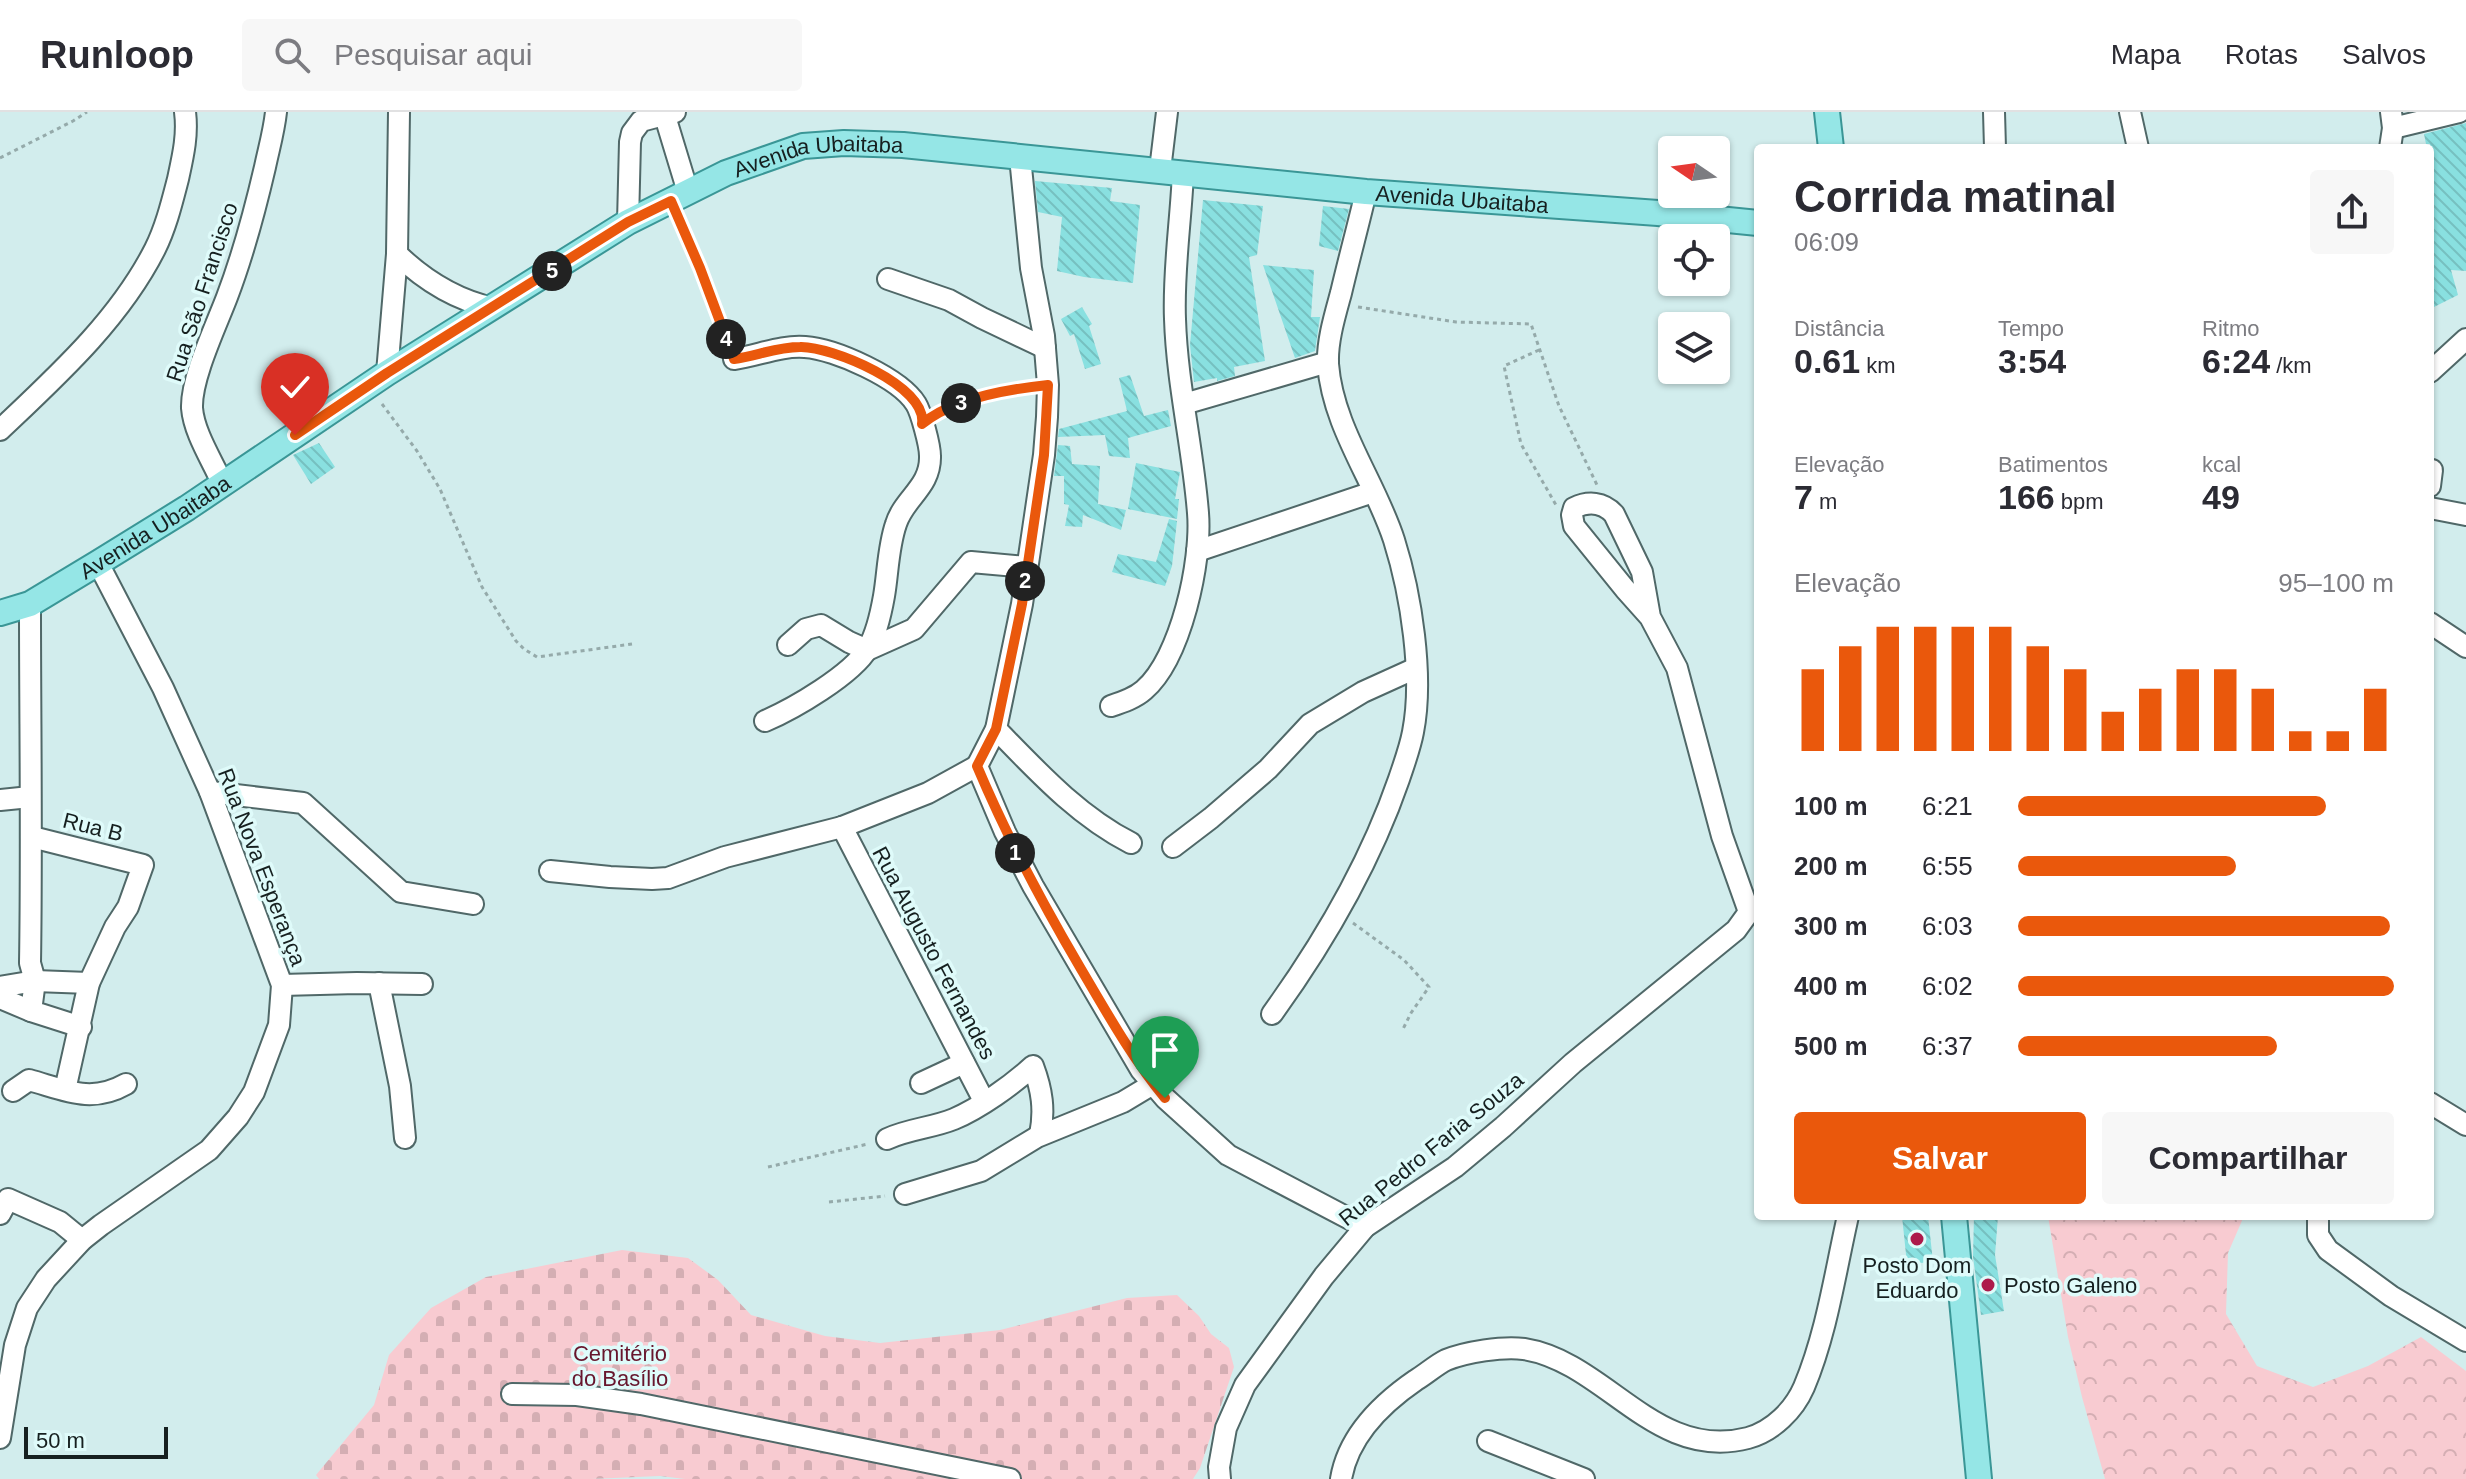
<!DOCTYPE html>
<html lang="pt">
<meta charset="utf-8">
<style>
body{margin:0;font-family:Helvetica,sans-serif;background:#f7f7f7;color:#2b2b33;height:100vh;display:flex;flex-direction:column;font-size:30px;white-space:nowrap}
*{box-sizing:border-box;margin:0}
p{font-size:26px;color:#7c7c81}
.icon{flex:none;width:44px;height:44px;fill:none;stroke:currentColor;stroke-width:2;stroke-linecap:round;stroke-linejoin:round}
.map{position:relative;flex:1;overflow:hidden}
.drawer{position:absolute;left:1754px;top:32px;width:680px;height:1076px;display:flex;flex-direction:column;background:#fff;border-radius:8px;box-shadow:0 2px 6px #0004}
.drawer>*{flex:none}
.needle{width:52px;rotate:283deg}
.fabs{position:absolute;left:1658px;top:24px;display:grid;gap:16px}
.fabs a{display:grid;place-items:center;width:72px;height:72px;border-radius:8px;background:#fff;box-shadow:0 2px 6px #0004;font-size:40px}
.scale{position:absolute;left:24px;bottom:20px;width:144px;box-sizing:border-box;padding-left:8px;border:4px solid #162020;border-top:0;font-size:22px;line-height:28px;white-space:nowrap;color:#162020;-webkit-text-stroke:6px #dffbfa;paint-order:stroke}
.pin{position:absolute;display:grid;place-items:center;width:68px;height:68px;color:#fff;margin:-82px -34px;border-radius:50% 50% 50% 0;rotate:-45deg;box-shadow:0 0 8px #0007}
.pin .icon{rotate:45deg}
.km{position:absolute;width:40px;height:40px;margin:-20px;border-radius:50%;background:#222;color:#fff;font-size:22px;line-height:40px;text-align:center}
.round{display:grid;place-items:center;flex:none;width:84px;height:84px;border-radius:8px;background:#f7f7f7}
.headline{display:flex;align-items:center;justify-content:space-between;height:136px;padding:0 40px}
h1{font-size:44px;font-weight:800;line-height:60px}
.stats{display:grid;grid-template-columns:repeat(3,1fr);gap:12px;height:136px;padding:8px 40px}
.stats div{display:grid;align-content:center}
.stats b{font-size:34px;font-weight:800}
.stats small{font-size:22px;font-weight:400}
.stats p{font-size:22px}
.chart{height:224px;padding:16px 40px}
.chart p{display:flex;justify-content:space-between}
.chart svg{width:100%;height:144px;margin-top:8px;stroke:#ea580c;stroke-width:6}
.action{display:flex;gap:16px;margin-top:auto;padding:16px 40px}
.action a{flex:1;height:92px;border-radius:8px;background:#ea580c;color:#fff;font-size:32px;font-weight:800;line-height:92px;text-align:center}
.action a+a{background:#f7f7f7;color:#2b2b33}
ul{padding:0 40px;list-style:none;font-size:26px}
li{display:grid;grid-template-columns:128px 96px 1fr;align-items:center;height:60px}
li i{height:20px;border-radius:10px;background:#ea580c}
header{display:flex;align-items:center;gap:48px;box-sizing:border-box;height:112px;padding:0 40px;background:#fff;border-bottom:2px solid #e1e1e2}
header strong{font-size:38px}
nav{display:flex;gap:44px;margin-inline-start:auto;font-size:28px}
.search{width:560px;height:72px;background:#f7f7f7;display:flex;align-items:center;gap:20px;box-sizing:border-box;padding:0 28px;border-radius:8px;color:#7c7c81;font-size:30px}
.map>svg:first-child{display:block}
.forest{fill:url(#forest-crowns)}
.cemetery{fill:url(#cemetery-stones)}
.building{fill:url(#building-back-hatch)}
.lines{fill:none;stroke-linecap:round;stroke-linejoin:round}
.minor-casing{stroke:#506868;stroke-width:24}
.major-casing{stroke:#3a9696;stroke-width:28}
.path{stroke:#95aaaa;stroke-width:3;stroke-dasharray:4 4;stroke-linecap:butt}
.minor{stroke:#fff;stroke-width:20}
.major{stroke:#95e6e6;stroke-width:24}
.route-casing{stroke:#fff;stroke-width:16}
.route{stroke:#ea580c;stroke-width:10}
.poi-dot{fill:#ad1a4b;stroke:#dffbfa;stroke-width:3}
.labels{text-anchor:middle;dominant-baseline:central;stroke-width:7;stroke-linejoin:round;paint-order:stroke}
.street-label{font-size:22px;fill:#162020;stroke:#dffbfa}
.poi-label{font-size:22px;fill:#162020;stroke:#dffbfa}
.park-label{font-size:22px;fill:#67162d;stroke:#dffbfa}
</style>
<header>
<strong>Runloop</strong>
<div class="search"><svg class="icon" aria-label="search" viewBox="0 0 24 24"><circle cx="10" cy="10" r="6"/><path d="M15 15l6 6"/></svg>Pesquisar aqui</div>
<nav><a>Mapa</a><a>Rotas</a><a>Salvos</a></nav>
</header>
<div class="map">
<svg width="2466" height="1367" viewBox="0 0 2466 1367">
<defs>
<pattern id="forest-crowns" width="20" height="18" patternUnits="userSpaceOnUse" patternTransform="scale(2)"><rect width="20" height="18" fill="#f8cbd1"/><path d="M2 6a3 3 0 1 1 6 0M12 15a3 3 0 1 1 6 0" fill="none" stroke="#d4aeb3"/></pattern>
<pattern id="cemetery-stones" width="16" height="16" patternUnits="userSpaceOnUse" patternTransform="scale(2)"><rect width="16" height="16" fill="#f8cbd1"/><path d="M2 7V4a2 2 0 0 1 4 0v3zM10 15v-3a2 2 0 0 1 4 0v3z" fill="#d4aeb3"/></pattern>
<pattern id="building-back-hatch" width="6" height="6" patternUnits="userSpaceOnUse" patternTransform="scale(2)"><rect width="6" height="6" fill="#89e0e0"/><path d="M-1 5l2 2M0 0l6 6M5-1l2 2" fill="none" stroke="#76c0c0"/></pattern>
</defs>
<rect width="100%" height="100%" fill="#d2eded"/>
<path class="forest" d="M2048,1104H2244L2228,1141L2226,1202L2257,1254L2313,1275L2368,1254L2421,1225L2466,1259V1367H2105L2082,1285L2068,1225Z"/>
<path class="cemetery" d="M622,1138L688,1146L718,1168L751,1203L825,1224L880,1231L1000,1218L1127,1186L1177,1183L1199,1204L1211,1222L1229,1236L1234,1255L1200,1356L1193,1367H685L660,1364L591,1367H319L316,1363L374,1293L389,1243L431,1196L486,1165Z"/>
<g class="building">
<path d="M2466,11V159L2451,158L2458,183L2430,197V32H2426L2424,22Z"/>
<path d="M1035,69L1112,76L1110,89L1140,93L1133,171L1084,165L1057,159L1062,105L1038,100Z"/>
<path d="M1203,88L1263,94L1257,143L1249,145L1265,249L1234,255L1235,264L1217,269V266L1194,270L1190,233Z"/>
<path d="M1323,94L1349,97L1338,139L1319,134Z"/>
<path d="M1263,153L1314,158L1311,205H1320L1315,239L1295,246Z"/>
<path d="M1082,195L1092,212L1089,214L1101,252L1085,257L1074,222L1070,224L1061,207Z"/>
<path d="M1130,263L1144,304L1168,298L1171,314L1128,326L1130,346L1109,344L1105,323L1058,325L1059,317L1127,299L1119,266Z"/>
<path d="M319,331L335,355L311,372L293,343Z"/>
<path d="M1058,333L1070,334L1072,352L1100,354L1098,392L1126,398L1121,418L1083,403L1082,415L1065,414L1069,393L1064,392V364H1054Z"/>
<path d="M1136,351L1180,360L1175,387H1179L1177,407L1128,397Z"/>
<path d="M1169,407L1177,409L1172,454L1165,474L1112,460L1118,442L1156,450Z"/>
<path d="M1902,1104H1928L1933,1150L1907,1152Z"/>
<path d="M1974,1104H1998L1995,1143L2004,1199L1981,1203L1973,1145Z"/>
</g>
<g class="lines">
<g class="minor-casing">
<g id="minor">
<path d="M1994,0L1995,36"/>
<path d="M2130,0L2138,36"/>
<path d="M664,1L688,80"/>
<path d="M2393,16L2459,0"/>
<path d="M2390,36L2393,16L2391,0"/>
<path d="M1020,45L1031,156L1044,224L1048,273L1047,305L1044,343L1022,492L996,617L977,654L1005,720L1033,774L1141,958L1165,986L1228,1043L1365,1115"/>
<path d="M1160,58L1167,0"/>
<path d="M628,110L630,30L632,21L641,9L675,0"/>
<path d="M397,142C424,168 456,188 493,196"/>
<path d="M888,167L949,188L982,206L1045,236"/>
<path d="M734,247C757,244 781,233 805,235C835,237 900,266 916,292C921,300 930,333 930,344C931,375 904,386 896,412C888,435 888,461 884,484C881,501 877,521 868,536C852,563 793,597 765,609"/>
<path d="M2430,260L2466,227"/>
<path d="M387,261L397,142L399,0"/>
<path d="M1184,292L1328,250"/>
<path d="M0,318C57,264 119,208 155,137C166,115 172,90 178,67C183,44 188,23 185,0"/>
<path d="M222,371C212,348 194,321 192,296C191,266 216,214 227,185C243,143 255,98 265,55C269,36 274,19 276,0"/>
<path d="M2430,374L2432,358"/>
<path d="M2430,396L2466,403"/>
<path d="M1197,439L1373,380"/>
<path d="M30,492C30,612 32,732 30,851L35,869L31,899L81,915"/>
<path d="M2430,511L2466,535"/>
<path d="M788,533L806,517L821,513L849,530L867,538L914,517L971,450L1027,455"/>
<path d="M1111,594C1123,590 1135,586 1144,578C1181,546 1202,449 1198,401C1193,336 1177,272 1175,207C1173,158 1181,109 1183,60"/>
<path d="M996,617C1037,659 1078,704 1131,731"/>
<path d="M210,680L303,691L401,780L473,792"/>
<path d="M0,688L30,685"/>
<path d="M842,715L984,989"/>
<path d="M32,725L143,753L128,795L115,815L89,871L65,978"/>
<path d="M1173,735L1211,706L1268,657L1310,612L1363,580L1416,556"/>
<path d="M550,759L610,765L652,767L668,766L725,745L842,715L928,681L977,654"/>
<path d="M379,871L400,974L405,1026"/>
<path d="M282,873L357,871L422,872"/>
<path d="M0,875L35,869L89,871"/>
<path d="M0,886L31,899"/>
<path d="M1272,902C1324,830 1370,751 1399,667C1404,652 1410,636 1413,620C1424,564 1411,482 1394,428C1375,369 1333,316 1328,252C1327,229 1335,203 1341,181C1349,147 1358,114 1366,80"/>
<path d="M921,971L964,951"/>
<path d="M13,979L29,968C65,978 91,992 126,972"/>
<path d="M2430,991L2466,1013"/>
<path d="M887,1027C908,1017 932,1016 954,1007C980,996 1012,973 1033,954C1042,978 1045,998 1040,1023"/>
<path d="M905,1082L981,1059L1037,1025L1123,990L1153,972"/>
<path d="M0,1102L8,1087L60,1110L82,1128"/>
<path d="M2318,1104V1123L2328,1138L2391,1184L2466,1229"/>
<path d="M512,1282L577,1283L641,1292L1010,1367"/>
<path d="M0,1326L15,1233L27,1196L46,1167L82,1128L101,1113L209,1038L238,1005L254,980L279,913L282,873L210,680L163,576L98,451"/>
<path d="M1488,1329L1584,1367"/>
<path d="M1220,1367L1219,1355L1226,1316L1245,1273L1324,1164L1365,1115L1455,1055L1503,1015L1573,951L1736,818L1749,800L1722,724L1677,556L1650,505L1625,477L1574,414L1572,403L1574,396C1588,389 1603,390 1614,402L1642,460L1650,505"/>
<path d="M1341,1367C1348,1325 1381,1292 1416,1268C1426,1262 1436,1253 1446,1248C1466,1240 1503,1234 1524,1237C1606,1250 1655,1350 1748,1326C1773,1319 1794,1298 1804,1275C1827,1220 1835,1161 1848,1104"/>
</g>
</g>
<g class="major-casing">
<g id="major">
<path d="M1827,0L1831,36"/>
<path id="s1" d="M0,501L30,492L98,451L187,396L387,261L628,110L726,61L803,34L844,31L903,33L1366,80L1658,101L1758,111"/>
<path d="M1954,1104L1979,1367"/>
</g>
</g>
<g class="path">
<path d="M0,46L73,9L87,0"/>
<path d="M680,109L700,156L727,229"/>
<path d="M1358,195L1456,210L1531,212L1559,294L1597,373"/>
<path d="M1539,238L1504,254L1521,332L1556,393"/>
<path d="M382,292L417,339L440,377L482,475L516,529L524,537L537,545L632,532"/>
<path d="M940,299L963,290L1029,275"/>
<path d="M1353,811L1404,848L1429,875L1411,901L1402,919"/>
<path d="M768,1055L868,1032"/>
<path d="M829,1090L885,1084"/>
</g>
<use href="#minor" class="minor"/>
<use href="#major" class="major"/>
</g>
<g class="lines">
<g class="route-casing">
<path id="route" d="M295,323L387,261L628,110L671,89L700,156L734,247C756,244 777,235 800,235C831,234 928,274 922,312C953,286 1009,277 1048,273L1044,343L1022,492L996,617L977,654C1007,725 1042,791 1081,857C1107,901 1132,946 1165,986"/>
</g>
<use href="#route" class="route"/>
</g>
<g class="poi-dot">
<circle cx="1917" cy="1127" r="8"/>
<circle cx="1988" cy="1173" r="8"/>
</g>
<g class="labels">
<g class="street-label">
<text stroke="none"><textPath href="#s1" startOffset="946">Avenida Ubaitaba</textPath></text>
<text stroke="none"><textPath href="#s1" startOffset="1594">Avenida Ubaitaba</textPath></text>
<text transform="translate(202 180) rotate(-72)">Rua São Francisco</text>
<text stroke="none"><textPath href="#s1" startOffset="178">Avenida Ubaitaba</textPath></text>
<text transform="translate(93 715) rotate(14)">Rua B</text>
<text transform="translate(262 755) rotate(69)">Rua Nova Esperança</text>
<text transform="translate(934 841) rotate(62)">Rua Augusto Fernandes</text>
<text transform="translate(1431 1037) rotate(-39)">Rua Pedro Faria Souza</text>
</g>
<g class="poi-label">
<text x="1917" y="1153">Posto Dom<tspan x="1917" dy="25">Eduardo</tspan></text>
<text x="2004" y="1173" text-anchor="start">Posto Galeno</text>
</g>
<g class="park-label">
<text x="620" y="1241">Cemitério<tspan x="620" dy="25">do Basílio</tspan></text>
</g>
</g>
</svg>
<div class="fabs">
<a><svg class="needle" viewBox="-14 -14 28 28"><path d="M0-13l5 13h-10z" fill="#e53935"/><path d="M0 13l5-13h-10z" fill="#7c7c81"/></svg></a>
<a><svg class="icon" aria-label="locate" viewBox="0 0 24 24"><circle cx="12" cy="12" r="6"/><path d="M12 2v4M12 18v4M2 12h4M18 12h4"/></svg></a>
<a><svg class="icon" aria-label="layers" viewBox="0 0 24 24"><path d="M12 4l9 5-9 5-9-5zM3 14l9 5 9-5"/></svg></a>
</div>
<div class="scale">50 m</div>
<div class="pin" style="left:1165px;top:986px;background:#1e9e55"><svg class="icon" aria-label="arrive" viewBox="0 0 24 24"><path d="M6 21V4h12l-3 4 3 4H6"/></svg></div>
<div class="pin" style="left:295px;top:323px;background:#d93025"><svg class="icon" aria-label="check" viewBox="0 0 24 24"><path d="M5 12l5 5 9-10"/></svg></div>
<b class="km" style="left:1015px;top:741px">1</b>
<b class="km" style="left:1025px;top:469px">2</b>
<b class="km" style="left:961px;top:291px">3</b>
<b class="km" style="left:726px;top:227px">4</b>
<b class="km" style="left:552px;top:159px">5</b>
<section class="drawer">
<div class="headline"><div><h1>Corrida matinal</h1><p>06:09</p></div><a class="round"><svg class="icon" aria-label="share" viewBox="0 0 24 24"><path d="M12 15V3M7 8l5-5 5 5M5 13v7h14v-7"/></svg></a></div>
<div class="stats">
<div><p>Distância</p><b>0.61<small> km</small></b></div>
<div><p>Tempo</p><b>3:54</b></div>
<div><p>Ritmo</p><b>6:24<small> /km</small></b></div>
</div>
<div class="stats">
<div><p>Elevação</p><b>7<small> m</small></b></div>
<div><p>Batimentos</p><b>166<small> bpm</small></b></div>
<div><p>kcal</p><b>49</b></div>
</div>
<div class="chart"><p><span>Elevação</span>95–100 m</p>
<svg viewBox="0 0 160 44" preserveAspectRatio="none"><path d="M5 44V19M15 44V12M25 44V6M35 44V6M45 44V6M55 44V6M65 44V12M75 44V19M85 44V32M95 44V25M105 44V19M115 44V19M125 44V25M135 44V38M145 44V38M155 44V25"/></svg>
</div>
<ul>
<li><b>100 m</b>6:21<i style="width:82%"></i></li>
<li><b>200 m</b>6:55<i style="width:58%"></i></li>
<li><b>300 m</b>6:03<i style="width:99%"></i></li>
<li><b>400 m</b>6:02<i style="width:100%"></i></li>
<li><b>500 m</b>6:37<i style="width:69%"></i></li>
</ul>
<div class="action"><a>Salvar</a><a>Compartilhar</a></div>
</section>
</div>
